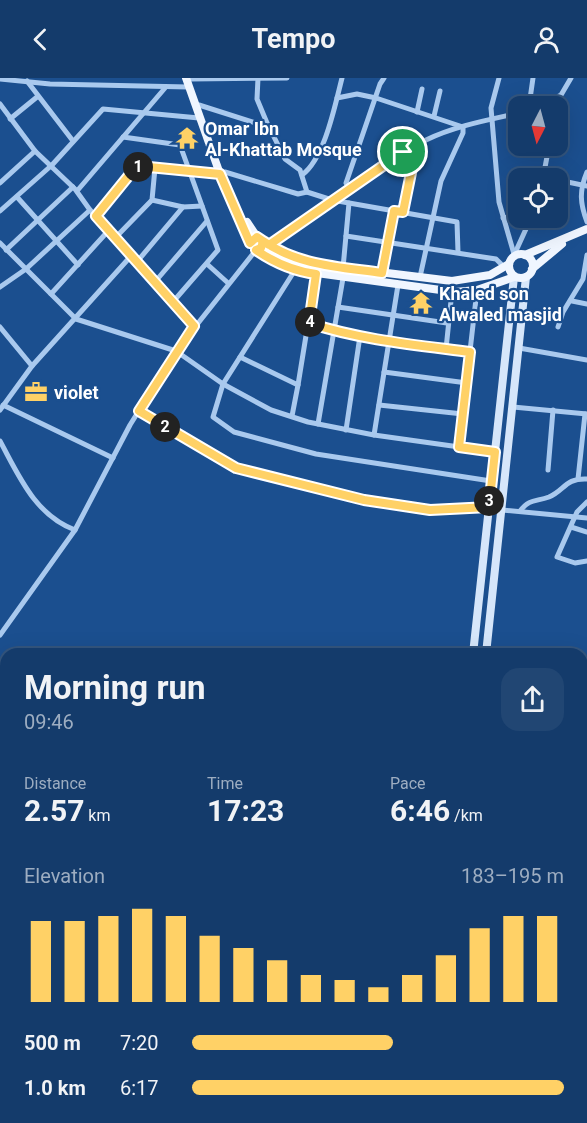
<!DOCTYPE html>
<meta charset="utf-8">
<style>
body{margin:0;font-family:Roboto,sans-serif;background:#214673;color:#f1f3f6;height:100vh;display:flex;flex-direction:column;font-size:22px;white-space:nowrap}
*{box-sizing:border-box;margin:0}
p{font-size:20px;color:#9dadc1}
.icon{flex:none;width:33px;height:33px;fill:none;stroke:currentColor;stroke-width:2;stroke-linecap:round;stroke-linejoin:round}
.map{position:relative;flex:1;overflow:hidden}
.side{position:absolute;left:0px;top:570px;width:588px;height:476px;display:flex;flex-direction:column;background:#143b6b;border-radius:18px 18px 0 0;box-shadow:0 6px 24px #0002,0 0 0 2px #33557e}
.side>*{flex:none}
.needle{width:39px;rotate:186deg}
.tools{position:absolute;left:508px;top:18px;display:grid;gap:12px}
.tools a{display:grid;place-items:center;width:60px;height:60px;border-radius:12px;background:#143b6b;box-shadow:0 6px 24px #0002,0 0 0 2px #33557e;font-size:30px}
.pin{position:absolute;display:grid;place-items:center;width:51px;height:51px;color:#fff;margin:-26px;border:3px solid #fff;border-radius:50%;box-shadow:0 2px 6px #0007}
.km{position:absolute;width:30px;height:30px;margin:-15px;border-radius:50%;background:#222;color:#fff;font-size:16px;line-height:30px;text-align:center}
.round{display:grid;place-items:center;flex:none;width:63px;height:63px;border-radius:18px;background:#214673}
.summary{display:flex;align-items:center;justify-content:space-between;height:102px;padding:0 24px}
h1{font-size:33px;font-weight:700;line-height:45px}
.metrics{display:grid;grid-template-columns:repeat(3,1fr);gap:9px;height:102px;padding:6px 24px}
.metrics div{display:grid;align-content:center}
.metrics b{font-size:30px;font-weight:700}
.metrics small{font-size:16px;font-weight:400}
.metrics p{font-size:16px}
.chart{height:168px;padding:12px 24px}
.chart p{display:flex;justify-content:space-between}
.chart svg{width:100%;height:108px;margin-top:6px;stroke:#ffd166;stroke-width:6}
ul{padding:0 24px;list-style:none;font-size:20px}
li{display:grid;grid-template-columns:96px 72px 1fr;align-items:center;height:45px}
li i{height:15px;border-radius:8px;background:#ffd166}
header{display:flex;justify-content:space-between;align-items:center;height:78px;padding:0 24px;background:#143b6b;font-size:27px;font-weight:700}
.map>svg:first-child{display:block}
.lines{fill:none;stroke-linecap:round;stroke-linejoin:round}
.minor{stroke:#a9c9ee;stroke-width:5}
.tertiary{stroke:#a9c9ee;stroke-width:7}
.secondary{stroke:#d6e6fa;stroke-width:8}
.primary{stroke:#f0f6ff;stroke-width:8}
.route-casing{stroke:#fff;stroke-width:12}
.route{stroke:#ffd166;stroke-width:8}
.labels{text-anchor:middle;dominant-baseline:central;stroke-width:4.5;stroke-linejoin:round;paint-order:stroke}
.poi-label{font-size:18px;font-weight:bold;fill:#fff;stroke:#1b4f8f;text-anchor:start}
</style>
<header><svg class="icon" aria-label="back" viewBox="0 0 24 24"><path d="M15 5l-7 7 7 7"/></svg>Tempo<svg class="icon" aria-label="person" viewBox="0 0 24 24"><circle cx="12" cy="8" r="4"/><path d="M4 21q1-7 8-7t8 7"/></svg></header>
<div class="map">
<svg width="587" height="1045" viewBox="0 0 587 1045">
<rect width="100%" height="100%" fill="#1b4f8f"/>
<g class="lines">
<g class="minor">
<path d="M258,0L257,21L267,45L285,81L300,92L307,114L332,122L457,144L458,174"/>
<path d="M499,0L491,30L499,124L514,176L511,182"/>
<path d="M0,1L50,6L188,9"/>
<path d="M190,1L287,0"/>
<path d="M27,3L73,63"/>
<path d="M337,20L357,16L376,20L463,49V55L441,103L420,199"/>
<path d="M0,26L35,73L75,111L90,132L194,247"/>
<path d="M199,27L256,45H267"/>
<path d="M529,28L533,0"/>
<path d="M541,28L561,17L571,0"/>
<path d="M417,34L422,11"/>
<path d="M434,38L440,13"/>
<path d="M10,41L37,19"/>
<path d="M123,59L180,67L218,172L172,225"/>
<path d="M403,74L414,80L403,134"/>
<path d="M225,94L298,116L307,114"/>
<path d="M587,94C579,113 580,125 587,144"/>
<path d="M302,97C325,80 335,27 342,0"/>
<path d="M543,100L549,68"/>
<path d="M558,102L587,108"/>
<path d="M0,105L35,73"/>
<path d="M349,110L346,105L380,6L384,0"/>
<path d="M77,113L165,10"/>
<path d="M17,119L78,187"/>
<path d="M152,122L183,129"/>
<path d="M0,133L52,87L103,31L199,40"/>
<path d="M96,138L139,88L220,96"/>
<path d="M503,140L519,137"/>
<path d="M346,158L496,181L504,189"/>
<path d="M116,159L152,122L155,90"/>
<path d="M0,165L76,241L176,273L223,306L271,332L308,344L374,357L495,374"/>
<path d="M269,167C319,131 370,88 426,62C455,48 488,42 519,35"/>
<path d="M6,172L73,109"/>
<path d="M515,175L531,140"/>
<path d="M136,185L183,129L202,128"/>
<path d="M207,186L228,205"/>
<path d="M343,190L349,125"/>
<path d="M295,192L223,306L213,339L234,354L316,376L491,403"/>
<path d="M382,195L394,133"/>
<path d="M154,205L207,143"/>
<path d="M0,209L26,191L90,132"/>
<path d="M51,216L109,152"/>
<path d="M572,223L587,226"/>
<path d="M338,229L447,245"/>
<path d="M309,245C361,262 416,267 470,274"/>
<path d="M0,249L32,288"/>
<path d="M558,249L563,234L583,201L587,177"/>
<path d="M519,270L587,282"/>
<path d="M446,271L452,213"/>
<path d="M240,279L298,307L316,196"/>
<path d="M384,294L467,305"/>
<path d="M3,327L113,380"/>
<path d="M379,327L463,336"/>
<path d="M513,329L587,336"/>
<path d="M0,332L32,288L131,178"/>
<path d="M139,333L236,389L364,422L431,432L489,429"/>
<path d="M292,338L298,307"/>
<path d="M318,346L343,200"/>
<path d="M346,352L360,258"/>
<path d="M374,357L398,207"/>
<path d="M0,363C19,398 35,437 75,452"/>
<path d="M459,369L477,212"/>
<path d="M548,392L553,332"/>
<path d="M578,401L585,336"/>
<path d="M587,424L577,434L557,479L575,485L587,483"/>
<path d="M502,432L587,440"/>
<path d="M520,433C530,420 536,424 549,419C565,412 565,400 587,401"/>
<path d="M571,449L587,454"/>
<path d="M0,557L75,452L130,347L176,273L256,172"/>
<path d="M497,573L499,576"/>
<path d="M582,613L587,601"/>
<path d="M0,652L6,655"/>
<path d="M582,742L587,741"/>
<path d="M582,792L587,789"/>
<path d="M582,833L587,835"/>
<path d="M582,858L587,855"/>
<path d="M582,892H587"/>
<path d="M582,976L587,975"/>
<path d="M367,1040V1045"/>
<path d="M131,1045L135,1040"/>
</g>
<g class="tertiary">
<path d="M582,980L587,993"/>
<path d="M487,1040L488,1045"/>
<path d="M586,1045L587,1035"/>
</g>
<g class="secondary">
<path d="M473,576L514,199"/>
<path d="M486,576L526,199"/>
<path d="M423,1045L424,1040"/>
<path d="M433,1045L434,1040"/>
</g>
<g class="primary">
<path d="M186,0L220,96L250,165"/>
<path d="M247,144L257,159"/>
<path d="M263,163L287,177L314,186L452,203L490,197L509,186"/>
<path d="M256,172L273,184L295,192L455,214L477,212L514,199"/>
<circle cx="521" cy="188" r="12"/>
<path d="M525,177L587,151"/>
<path d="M532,191L562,166"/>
<path d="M0,844L6,846"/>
<path d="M0,854L6,856"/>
<path d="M582,905H587"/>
<path d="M582,914L587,915"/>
</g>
</g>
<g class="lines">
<g class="route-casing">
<path id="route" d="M403,74L269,167L257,159L250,165L220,96L139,88L135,90L96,138L194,248L139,333L236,390L364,422L430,432L489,429L495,374L459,369L470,274C416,267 361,262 309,245L316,196C293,193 275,185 256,172L261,170L263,163C299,188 340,189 382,195L394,133L403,134L414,80L403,74"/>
</g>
<use href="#route" class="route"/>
</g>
<defs>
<g id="temple-bare" transform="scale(1.8)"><path d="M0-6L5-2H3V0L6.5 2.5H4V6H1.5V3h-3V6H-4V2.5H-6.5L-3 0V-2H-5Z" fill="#ffd166" stroke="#1b4f8f" stroke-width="2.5" paint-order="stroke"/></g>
<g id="office-bare" transform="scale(1.8)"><path d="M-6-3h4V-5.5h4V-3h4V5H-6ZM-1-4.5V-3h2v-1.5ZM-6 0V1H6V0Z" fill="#ffd166" stroke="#1b4f8f" stroke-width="2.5" paint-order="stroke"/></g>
</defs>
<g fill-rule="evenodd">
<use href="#temple-bare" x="187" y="60"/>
<use href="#temple-bare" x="421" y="225"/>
<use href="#office-bare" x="36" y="314"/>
</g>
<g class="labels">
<g class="poi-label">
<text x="205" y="50">Omar Ibn<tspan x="205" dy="21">Al-Khattab Mosque</tspan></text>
<text x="439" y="215">Khaled son<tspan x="439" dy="21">Alwaled masjid</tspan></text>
<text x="54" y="314">violet</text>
</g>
</g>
</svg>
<div class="tools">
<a><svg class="needle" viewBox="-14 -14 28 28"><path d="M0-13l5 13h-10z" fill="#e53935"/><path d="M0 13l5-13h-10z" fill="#9dadc1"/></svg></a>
<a><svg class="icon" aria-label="locate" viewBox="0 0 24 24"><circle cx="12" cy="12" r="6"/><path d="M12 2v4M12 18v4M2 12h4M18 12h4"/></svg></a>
</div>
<div class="pin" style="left:403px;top:74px;background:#1e9e55"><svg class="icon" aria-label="arrive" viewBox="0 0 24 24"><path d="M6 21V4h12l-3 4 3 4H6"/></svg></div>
<b class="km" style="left:138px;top:89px">1</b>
<b class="km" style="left:165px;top:349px">2</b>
<b class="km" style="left:489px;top:423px">3</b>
<b class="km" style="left:310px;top:244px">4</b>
<section class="side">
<div class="summary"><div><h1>Morning run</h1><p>09:46</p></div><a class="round"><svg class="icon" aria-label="share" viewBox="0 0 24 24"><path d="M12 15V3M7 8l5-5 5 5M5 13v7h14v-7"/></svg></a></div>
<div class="metrics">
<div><p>Distance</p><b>2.57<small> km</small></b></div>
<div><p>Time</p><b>17:23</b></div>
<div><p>Pace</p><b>6:46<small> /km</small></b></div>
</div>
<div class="chart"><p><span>Elevation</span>183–195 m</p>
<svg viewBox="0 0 160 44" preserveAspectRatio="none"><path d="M5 44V11M15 44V11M25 44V9M35 44V6M45 44V9M55 44V17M65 44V22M75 44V27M85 44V33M95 44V35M105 44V38M115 44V33M125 44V25M135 44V14M145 44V9M155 44V9"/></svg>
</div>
<ul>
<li><b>500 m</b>7:20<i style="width:54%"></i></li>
<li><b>1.0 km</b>6:17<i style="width:100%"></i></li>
</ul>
</section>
</div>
